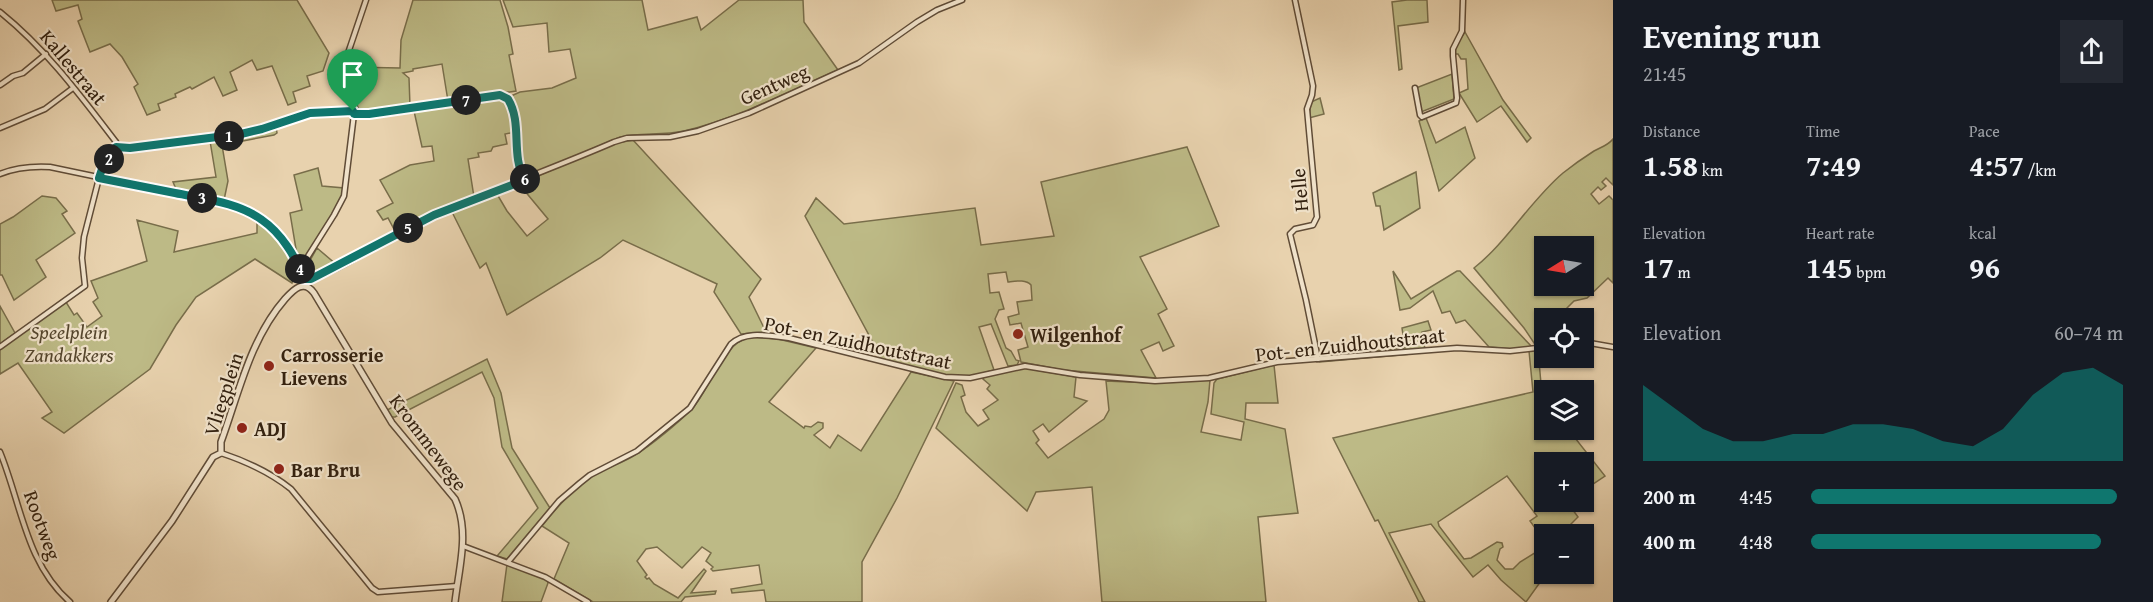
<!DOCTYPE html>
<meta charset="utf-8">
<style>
body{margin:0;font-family:"Gentium Book Plus",serif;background:#242831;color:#f1f3f6;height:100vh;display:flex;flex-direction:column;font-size:22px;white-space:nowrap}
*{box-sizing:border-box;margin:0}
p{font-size:20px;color:#9ea1a6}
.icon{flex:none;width:33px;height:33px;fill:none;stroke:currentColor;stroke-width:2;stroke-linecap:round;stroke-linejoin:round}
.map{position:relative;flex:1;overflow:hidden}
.panel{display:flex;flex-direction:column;background:#171b24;width:540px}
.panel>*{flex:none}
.needle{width:39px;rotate:259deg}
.tools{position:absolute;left:1534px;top:236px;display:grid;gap:12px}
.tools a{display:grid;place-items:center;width:60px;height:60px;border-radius:0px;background:#171b24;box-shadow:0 2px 4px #0004;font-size:30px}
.pin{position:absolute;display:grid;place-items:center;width:51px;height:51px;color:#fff;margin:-62px -26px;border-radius:50% 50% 50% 0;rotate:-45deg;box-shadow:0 0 6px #0007}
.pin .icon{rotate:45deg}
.km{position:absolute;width:30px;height:30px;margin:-15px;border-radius:50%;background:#222;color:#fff;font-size:16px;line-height:30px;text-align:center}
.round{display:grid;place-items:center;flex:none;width:63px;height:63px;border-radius:0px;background:#242831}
.overview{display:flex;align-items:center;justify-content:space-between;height:102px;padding:0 30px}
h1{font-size:33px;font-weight:700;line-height:45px}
.stats{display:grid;grid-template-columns:repeat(3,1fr);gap:9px;height:102px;padding:6px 30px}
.stats div{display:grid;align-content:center}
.stats b{font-size:30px;font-weight:700}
.stats small{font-size:16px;font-weight:400}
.stats p{font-size:16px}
.chart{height:168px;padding:12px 30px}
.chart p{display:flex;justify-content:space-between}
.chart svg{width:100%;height:108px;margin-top:6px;fill:#0f766e;opacity:.7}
ul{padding:0 30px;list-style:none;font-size:20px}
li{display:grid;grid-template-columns:96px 72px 1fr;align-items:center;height:45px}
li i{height:15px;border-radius:8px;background:#0f766e}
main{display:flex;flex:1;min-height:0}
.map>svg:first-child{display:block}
.green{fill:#bdba86;stroke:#786d4a;stroke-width:1.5;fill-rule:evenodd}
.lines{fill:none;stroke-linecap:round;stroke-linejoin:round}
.minor-casing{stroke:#604c37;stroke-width:7}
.tertiary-casing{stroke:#604c37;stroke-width:8}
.minor{stroke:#f0e2ca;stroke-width:4}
.tertiary{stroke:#f0e2ca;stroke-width:5}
.route-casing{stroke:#fff;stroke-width:12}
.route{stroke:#0f766e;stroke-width:8}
.poi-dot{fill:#8f2418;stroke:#f0e2ca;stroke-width:2}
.labels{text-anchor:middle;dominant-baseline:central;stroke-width:4.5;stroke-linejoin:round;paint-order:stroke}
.street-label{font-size:20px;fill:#32200f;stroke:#f0e2ca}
.park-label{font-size:20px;font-style:italic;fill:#55462d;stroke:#f0e2ca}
.poi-label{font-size:20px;font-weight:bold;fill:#32200f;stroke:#f0e2ca;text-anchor:start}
</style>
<main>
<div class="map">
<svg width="1613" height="602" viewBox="0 0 1613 602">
<rect width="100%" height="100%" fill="#e8d2ae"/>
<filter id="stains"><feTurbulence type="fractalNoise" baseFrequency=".00333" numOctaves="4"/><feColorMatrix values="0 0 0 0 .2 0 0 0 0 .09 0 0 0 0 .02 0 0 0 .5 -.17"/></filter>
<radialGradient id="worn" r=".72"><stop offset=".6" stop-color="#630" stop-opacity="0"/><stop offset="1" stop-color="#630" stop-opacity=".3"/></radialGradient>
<g class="green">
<path d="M52,0H297L329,53L323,71L307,76L310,86L293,92L296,102L288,105L272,66L257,70L252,60L230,72L237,90L223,96L214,77L192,89L190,87L175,94L176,97L158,104L160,110L147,115L134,87L138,84L122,57L110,44L90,52L78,21L82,19L78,5L56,11Z"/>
<path d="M413,0H500L508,27L513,54L509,55L516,91L448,101L442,64L413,69V71L403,73L409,78L410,106L359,111L350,81L349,67L400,68L401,40Z"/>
<path d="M503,0H642L648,30L697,17L701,30L739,0H803L804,22L838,70C788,92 738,118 684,131C662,136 640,132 620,137L528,176C513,165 519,136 517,119C516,111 512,103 511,96L520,92L552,88L576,78L570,49L549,52L547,23L513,27Z"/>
<path d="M1407,0H1427L1428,22L1398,26L1402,69L1399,70L1392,2Z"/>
<path d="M1465,32L1503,100L1531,138L1527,142L1501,106L1477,122L1459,93L1468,89L1466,59H1461L1458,54H1454L1458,42Z"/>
<path d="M1452,74L1454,99L1421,112L1416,88Z"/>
<path d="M496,97H503C513,105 514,120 515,132L505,134L507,144L493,147L491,151L478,153L479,157L468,159L474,197L431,212L396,233L388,218L383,220L377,211L393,203L380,180L410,165L434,161L432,146L422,147L414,111Z"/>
<path d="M1320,98L1324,114L1309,118L1311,102Z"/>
<path d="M1426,118L1436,143L1465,127L1475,158L1439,191L1419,121Z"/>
<path d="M276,127L277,133L274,135L222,145L228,181L224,200L176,189L173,182L216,177L210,141L244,136Z"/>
<path d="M1613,139V185L1606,178L1602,182L1606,186L1601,190L1598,187L1591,194L1599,204L1609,196L1613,200V283L1608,278L1587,298L1574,301L1557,318H1545V345L1536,346L1524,328L1474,268C1506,243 1531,200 1563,173C1573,165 1583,158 1594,151C1601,147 1607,146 1613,139ZM1545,246H1584V285H1545Z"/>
<path d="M633,140L761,279L749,297L766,332L741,334L714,292L717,284L623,240L600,258L507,315L486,263L480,268L452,212L497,194L507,211L527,236L548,219L519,184L612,144Z"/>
<path d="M1187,147L1219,226L1140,257L1167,309L1158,314L1174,346L1163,351L1159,342L1141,350L1156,378L1063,370L1021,362L1018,350L1028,347L1021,323L1010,325L1008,317L1019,314L1017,302L1032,300L1031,285C1026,279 1016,281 1008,282L1006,272L988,274L990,293L999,292L1004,309L999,310L995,319L1006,348L1011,351L1016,360L1019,361L1017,365L1008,366L991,324L979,327L994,370C985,372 976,376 967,376C938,379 907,366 879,359L878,352L805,216L816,198L844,224L975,208L981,245L1054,236L1041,182Z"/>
<path d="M318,168L322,186L344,188L339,204L304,260L301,262L298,261L290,213L302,210L294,175Z"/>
<path d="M1416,172L1420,208L1384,230L1380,206H1376L1373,193Z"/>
<path d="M42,196L56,198L67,211L62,214L75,233L36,260L46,277L14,300L2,275H0V224L13,217Z"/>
<path d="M257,219C270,228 295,252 296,268C296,273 294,278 292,283L255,259L196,297L176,325L150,369L64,433L42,418L52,412L18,363L0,374V348L66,302L74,315L77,313L87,327L102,316L93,302L98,298L91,281L147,261L137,220L178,231L174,252L257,233Z"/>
<path d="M317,248L337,265L312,278L308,275V264Z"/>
<path d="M1393,271L1411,299L1457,271H1460L1532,347L1513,349L1489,347L1465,320L1456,323L1450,311L1442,313L1433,291L1410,308L1400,310Z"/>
<path d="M0,306L15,333L0,344Z"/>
<path d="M1428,321L1431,330L1422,332L1425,349L1411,350V354L1320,362L1319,356L1405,348L1402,328Z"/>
<path d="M751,337L778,339L816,348L769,402L804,428L805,426L811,427L818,422L823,423V428L814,435L830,448L838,435L861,451L911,372L954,381L897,498L862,562V602H766L764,590L732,593L731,589L762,584L759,565L713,571L711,569L713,567L706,561L711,553L702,547L682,568L657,547L646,549L637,561L647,575L645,577L647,579L649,578L654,584L678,598L704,569L706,571L691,593L716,591L715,594L685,597L681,602H593L554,579L569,543L542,526C556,508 571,491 590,478C604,468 621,464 635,455C652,445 678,423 692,409C711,388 722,342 751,337Z"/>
<path d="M1538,350L1542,395L1545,399V429H1568L1605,476L1584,490V462H1545V501H1568L1567,502L1578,517L1561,534H1545V542L1530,521L1537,516L1507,476L1438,522L1439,526L1464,559L1471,558L1497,542L1502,543L1503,547L1500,549L1497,560L1505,569H1513L1520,562L1541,549L1544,553L1536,559L1546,574L1526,602L1501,580L1488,565L1473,577L1431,524L1389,533L1425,602H1419L1378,520L1375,521L1333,438L1533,392L1529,351Z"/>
<path d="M487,359L501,393L512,448L550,508L507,559L497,556L538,508L502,447L494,398L482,372L395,417H391L387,410Z"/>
<path d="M1274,365L1278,403H1246L1245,419L1285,429L1298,513L1258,517L1266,602H1102L1092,487L1036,492L1027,511L936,428L956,383L962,385L965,395L961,397L966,412L978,426L989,419L983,410L998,400L987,389L990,385L983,379L984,377L1024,368L1076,377L1074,397L1087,401L1049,432L1043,424L1033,431L1039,440L1036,443L1048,458L1104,419L1109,410L1106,381L1151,383L1210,380L1208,402L1201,432L1241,440L1244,422L1211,414L1214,383L1217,379Z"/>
<path d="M507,564L547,579L548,583L541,602H502Z"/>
</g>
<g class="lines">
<g class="minor-casing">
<g id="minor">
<path d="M1295,0L1313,86L1312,95L1307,109L1317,217L1313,225L1295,229L1290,234L1306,300L1318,359"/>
<path d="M0,12C46,49 80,95 116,142V147L103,166L99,178L84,237L82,258L85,286L0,347"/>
<path d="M0,85L13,76L23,73L46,54"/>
<path d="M1415,88L1420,115L1422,117L1456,103L1457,98L1453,56V49L1462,31L1463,0"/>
<path d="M354,114L383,112L505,95C526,115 509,155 525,180"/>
<path d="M0,128L45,109L73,88"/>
<path d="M116,147L130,148L241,134L262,129L311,113L353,111"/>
<path d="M0,174C17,167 32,166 50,167L227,204L253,214L269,225L283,240L300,269L304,279V286"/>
<path d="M300,269L334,215L344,196L354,114L347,82L346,59L366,0"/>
<path d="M304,279C321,281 370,250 386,240C458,201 538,175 614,142L627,138L670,137L698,131L749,113L859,63L917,22L937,10L962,0"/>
<path d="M1584,342L1613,347"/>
<path d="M0,452C21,503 26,564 70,602"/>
<path d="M221,453C245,461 271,473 291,489L372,588L378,592L457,586"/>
<path d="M463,546L545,577L588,602"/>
<path d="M508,562L559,501L580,483L590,475L637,451L690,408L731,344C746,330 769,336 789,338L945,377L970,378L1025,366L1080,375L1155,381L1209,378L1277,362L1457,348L1510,351L1545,347"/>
</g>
</g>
<g class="tertiary-casing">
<path id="tertiary" d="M111,602L172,521L213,457L221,453V442C239,393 250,339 285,299C294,289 304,279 314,293L392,423L455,499C470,532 459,567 455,602"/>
</g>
<use href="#minor" class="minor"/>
<use href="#tertiary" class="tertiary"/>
</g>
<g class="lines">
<g class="route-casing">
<path id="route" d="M500,95L508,99C523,124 510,155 525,180L434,215L311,279H304C296,257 281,233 262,220C238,202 204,199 175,193C150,188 124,183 99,178L103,166L116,147L130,148L241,134L262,129L310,113L353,111L354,114H369Z"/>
</g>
<use href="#route" class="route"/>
</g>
<g class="poi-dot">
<circle cx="1018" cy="334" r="6"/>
<circle cx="269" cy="366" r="6"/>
<circle cx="242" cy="428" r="6"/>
<circle cx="279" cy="469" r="6"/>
</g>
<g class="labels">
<g class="street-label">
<text transform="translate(74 67) rotate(50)">Kallestraat</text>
<text transform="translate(774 84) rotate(-24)">Gentweg</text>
<text transform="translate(1299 190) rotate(-95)">Helle</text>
<text transform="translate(858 342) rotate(12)">Pot- en Zuidhoutstraat</text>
<text transform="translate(1350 344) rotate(-6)">Pot- en Zuidhoutstraat</text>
<text transform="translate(223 394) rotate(-72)">Vliegplein</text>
<text transform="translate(429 442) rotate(53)">Krommewege</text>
<text transform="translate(43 525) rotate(70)">Rootweg</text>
</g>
<g class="park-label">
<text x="69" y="331">Speelplein<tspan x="69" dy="23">Zandakkers</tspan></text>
</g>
<g class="poi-label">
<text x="1030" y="334">Wilgenhof</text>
<text x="281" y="354">Carrosserie<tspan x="281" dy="23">Lievens</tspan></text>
<text x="254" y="428">ADJ</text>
<text x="291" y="469">Bar Bru</text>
</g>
</g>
<rect width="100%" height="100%" filter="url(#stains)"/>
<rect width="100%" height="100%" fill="url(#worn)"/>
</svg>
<div class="tools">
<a><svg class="needle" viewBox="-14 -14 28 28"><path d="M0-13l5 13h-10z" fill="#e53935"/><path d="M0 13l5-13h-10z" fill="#9ea1a6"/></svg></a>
<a><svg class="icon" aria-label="locate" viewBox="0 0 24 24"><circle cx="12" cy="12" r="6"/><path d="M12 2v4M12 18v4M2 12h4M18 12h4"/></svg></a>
<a><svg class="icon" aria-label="layers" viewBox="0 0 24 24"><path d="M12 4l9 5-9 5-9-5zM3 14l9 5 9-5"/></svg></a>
<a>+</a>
<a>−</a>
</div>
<div class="pin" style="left:353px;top:111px;background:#1e9e55"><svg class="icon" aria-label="arrive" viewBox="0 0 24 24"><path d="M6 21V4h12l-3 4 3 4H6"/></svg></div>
<b class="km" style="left:229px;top:136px">1</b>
<b class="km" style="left:109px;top:159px">2</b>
<b class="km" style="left:202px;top:198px">3</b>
<b class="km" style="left:300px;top:269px">4</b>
<b class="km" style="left:408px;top:228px">5</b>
<b class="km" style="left:525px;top:179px">6</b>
<b class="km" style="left:466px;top:100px">7</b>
</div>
<section class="panel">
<div class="overview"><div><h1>Evening run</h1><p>21:45</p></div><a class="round"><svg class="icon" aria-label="share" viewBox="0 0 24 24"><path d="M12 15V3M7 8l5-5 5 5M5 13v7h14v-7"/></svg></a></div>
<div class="stats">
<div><p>Distance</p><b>1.58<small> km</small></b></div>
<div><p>Time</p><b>7:49</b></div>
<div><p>Pace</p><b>4:57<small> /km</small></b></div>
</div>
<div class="stats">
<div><p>Elevation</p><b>17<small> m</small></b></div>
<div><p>Heart rate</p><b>145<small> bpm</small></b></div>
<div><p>kcal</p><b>96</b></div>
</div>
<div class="chart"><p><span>Elevation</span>60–74 m</p>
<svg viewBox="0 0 160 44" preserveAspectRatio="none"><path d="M0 44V13L10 22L20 31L30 36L40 36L50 33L60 33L70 29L80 29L90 31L100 36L110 38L120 31L130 17L140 8L150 6L160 13V44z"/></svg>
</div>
<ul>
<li><b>200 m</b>4:45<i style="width:98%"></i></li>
<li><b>400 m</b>4:48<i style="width:93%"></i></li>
</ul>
</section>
</main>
